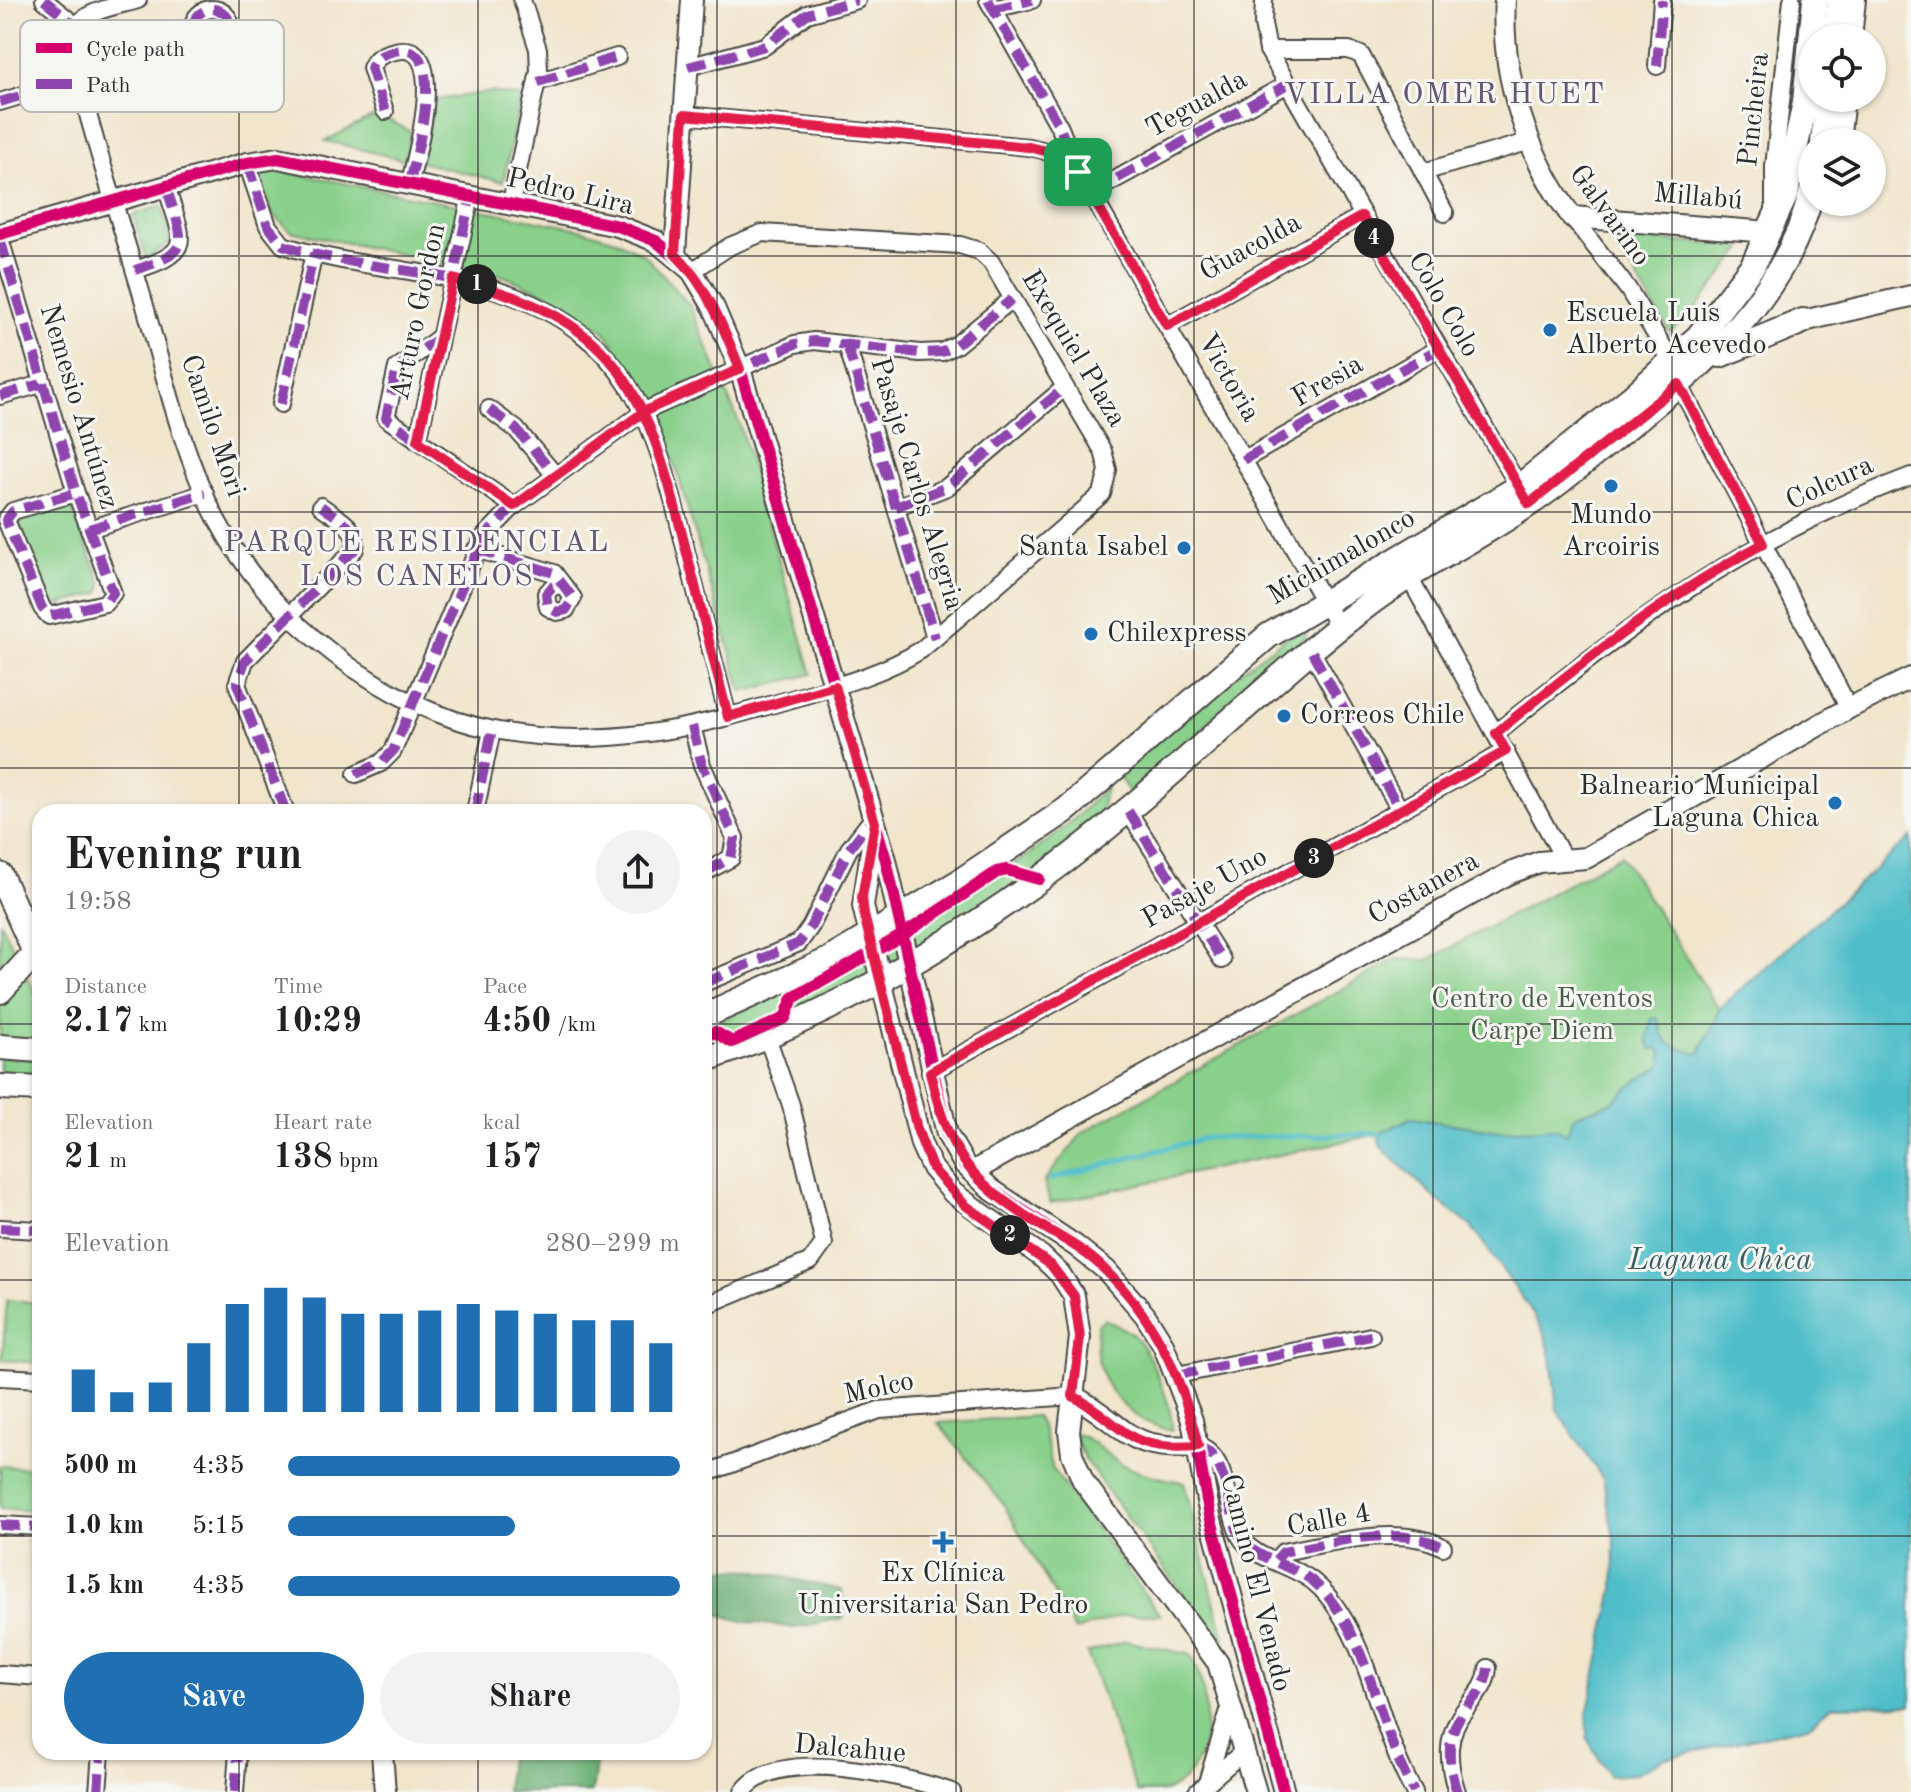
<!DOCTYPE html>
<meta charset="utf-8">
<style>
body{margin:0;font-family:"Old Standard TT",serif;background:#f2f2f2;color:#202124;height:100vh;display:flex;flex-direction:column;font-size:30px;white-space:nowrap}
*{box-sizing:border-box;margin:0}
p{font-size:26px;color:#757577}
.icon{flex:none;width:44px;height:44px;fill:none;stroke:currentColor;stroke-width:2;stroke-linecap:round;stroke-linejoin:round}
.map{position:relative;flex:1;overflow:hidden}
.panel{position:absolute;left:32px;top:804px;width:680px;height:956px;display:flex;flex-direction:column;background:#fff;border-radius:24px;box-shadow:0 2px 6px #0004}
.panel>*{flex:none}
.buttons{position:absolute;left:1798px;top:24px;display:grid;gap:16px}
.buttons a{display:grid;place-items:center;width:88px;height:88px;border-radius:50%;background:#fff;box-shadow:0 2px 6px #0004;font-size:40px}
.pin{position:absolute;display:grid;place-items:center;width:68px;height:68px;color:#fff;margin:-34px;border-radius:16px;box-shadow:0 4px 12px #0006}
.km{position:absolute;width:40px;height:40px;margin:-20px;border-radius:50%;background:#222;color:#fff;font-size:22px;line-height:40px;text-align:center}
.round{display:grid;place-items:center;flex:none;width:84px;height:84px;border-radius:42px;background:#f2f2f2}
.summary{display:flex;align-items:center;justify-content:space-between;height:136px;padding:0 32px}
h1{font-size:44px;font-weight:700;line-height:60px}
.metrics{display:grid;grid-template-columns:repeat(3,1fr);gap:12px;height:136px;padding:8px 32px}
.metrics div{display:grid;align-content:center}
.metrics b{font-size:34px;font-weight:700}
.metrics small{font-size:22px;font-weight:400}
.metrics p{font-size:22px}
.chart{height:224px;padding:16px 32px}
.chart p{display:flex;justify-content:space-between}
.chart svg{width:100%;height:144px;margin-top:8px;stroke:#1f6fb2;stroke-width:6}
.action{display:flex;gap:16px;margin-top:auto;padding:16px 32px}
.action a{flex:1;height:92px;border-radius:48px;background:#1f6fb2;color:#fff;font-size:32px;font-weight:700;line-height:92px;text-align:center}
.action a+a{background:#f2f2f2;color:#202124}
ul{padding:0 32px;list-style:none;font-size:26px}
li{display:grid;grid-template-columns:128px 96px 1fr;align-items:center;height:60px}
li i{height:20px;border-radius:10px;background:#1f6fb2}
.map>svg:first-child{display:block}
.green{fill:#89d08b;stroke:#5a7e5b;stroke-width:2}
.forest{fill:#6eb277;stroke:#4c6e51;stroke-width:2}
.water{fill:#50bec9;stroke:#3e747a;stroke-width:2}
.lines{fill:none;stroke-linecap:round;stroke-linejoin:round}
.stream{stroke:#50bec9;stroke-width:5}
.minor-casing{stroke:#494743;stroke-width:20}
.tertiary-casing{stroke:#494743;stroke-width:24}
.secondary-casing{stroke:#494743;stroke-width:28}
.minor{stroke:#fff;stroke-width:16}
.tertiary{stroke:#fff;stroke-width:20}
.secondary{stroke:#fff;stroke-width:24}
.quiet{stroke:#8e44ad;stroke-width:10;stroke-dasharray:20 10;stroke-linecap:butt}
.cycleway-casing{stroke:#f6f6f2;stroke-width:17}
.cycleway{stroke:#d6006c;stroke-width:12}
.route-casing{stroke:#fff;stroke-width:16}
.route{stroke:#e11d48;stroke-width:10}
.grid{fill:none;stroke:#2b2b2b;stroke-width:2;stroke-opacity:0.55}
.poi-dot{fill:#1f6fb2;stroke:#f6f6f2;stroke-width:3}
.labels{text-anchor:middle;dominant-baseline:central;stroke-width:6;stroke-linejoin:round;paint-order:stroke}
.street-label{font-size:28px;fill:#2b2b2b;stroke:#f6f6f2}
.poi-label{font-size:28px;fill:#2b2b2b;stroke:#f6f6f2;text-anchor:start}
.park-label{font-size:28px;fill:#475d48;stroke:#f6f6f2}
.neighbourhood-label{font-size:30px;letter-spacing:2px;fill:#635670;stroke:#f6f6f2}
.water-label{font-size:30px;font-style:italic;fill:#385e62;stroke:#f6f6f2}
.key{fill:#f6f6f2;stroke:#b9b9b6;stroke-width:2}
.key-label{font-size:22px;fill:#2b2b2b}
</style>
<div class="map">
<svg width="1911" height="1792" viewBox="0 0 1911 1792">
<rect width="100%" height="100%" fill="#f6f6f2"/>
<filter id="ink" filterUnits="userSpaceOnUse"><feTurbulence type="fractalNoise" baseFrequency=".0125" numOctaves="2"/><feDisplacementMap in="SourceGraphic" scale="16" xChannelSelector="R" yChannelSelector="G"/><feConvolveMatrix kernelMatrix="1 2 1 2 8 2 1 2 1" color-interpolation-filters="sRGB"/></filter>
<filter id="wash" filterUnits="userSpaceOnUse"><feTurbulence type="fractalNoise" baseFrequency=".006" numOctaves="4" result="noise"/><feDisplacementMap in="SourceGraphic" scale="32" xChannelSelector="R" yChannelSelector="G"/><feGaussianBlur stdDeviation="1.8" result="paint"/><feColorMatrix in="noise" values="0 0 0 0 0 0 0 0 0 0 0 0 0 0 0 0 0 1.4 0 .05"/><feComposite in="paint" operator="in"/></filter>
<g filter="url(#wash)">
<rect width="100%" height="100%" fill="#f1e5cc"/>
<g class="green">
<path d="M491,92L521,97L503,182L420,162L435,100Z"/>
<path d="M378,114L411,132L405,160L325,141Z"/>
<path d="M267,168L580,229L616,240L645,255L690,306L738,420L812,674L742,692L667,438L644,386L604,331L549,295L504,276L290,231L271,212L259,175Z"/>
<path d="M161,206L171,233L169,243L146,259L133,215Z"/>
<path d="M1620,238L1741,246L1743,248L1692,313L1670,332L1616,245Z"/>
<path d="M71,506L102,584L100,593L55,606L46,600L18,521Z"/>
<path d="M1300,627L1308,629L1305,638L1290,654L1129,792L1117,774L1214,691Z"/>
<path d="M1107,783L1101,811L1059,854L936,938L799,1016L704,1051V1028C802,984 900,938 991,879C1035,851 1075,825 1107,783Z"/>
<path d="M1621,855L1719,1009C1717,1026 1705,1034 1701,1052L1696,1055L1671,1045L1651,1022C1652,1038 1666,1052 1662,1067L1639,1079L1611,1103L1582,1112L1567,1134L1555,1128L1500,1131L1411,1118L1379,1134L1050,1203L1044,1181L1083,1132L1396,959L1428,960Z"/>
<path d="M0,922L40,1002V1045L0,1040Z"/>
<path d="M0,1057L40,1060V1079L0,1076Z"/>
<path d="M7,1300L40,1303V1363L2,1360Z"/>
<path d="M1105,1319C1113,1324 1126,1329 1133,1335C1150,1350 1174,1409 1172,1430C1122,1422 1088,1374 1098,1324Z"/>
<path d="M1036,1416L1043,1430L1053,1470L1160,1615H1124L1075,1631L1004,1505L938,1423Z"/>
<path d="M1073,1434C1090,1435 1105,1455 1121,1464C1140,1474 1163,1479 1184,1482L1228,1655L1085,1460Z"/>
<path d="M0,1466L40,1469V1511L0,1509Z"/>
<path d="M1126,1641L1191,1655C1211,1694 1217,1767 1168,1790C1159,1792 1147,1792 1137,1792L1087,1653Z"/>
</g>
<g class="forest">
<path d="M704,1557L723,1569L754,1570L842,1590L844,1618L794,1628L742,1621L704,1610Z"/>
<path d="M509,1752H598L592,1792H506Z"/>
</g>
<path class="water" d="M1911,837V1705L1832,1706L1808,1726L1663,1759L1635,1774L1609,1776L1587,1738L1588,1710L1614,1589L1615,1543L1603,1479L1557,1410L1551,1357L1545,1335L1528,1306L1471,1226L1437,1200L1380,1146L1379,1134L1410,1118L1500,1131L1555,1128L1567,1134L1574,1116L1611,1103L1639,1079L1661,1067L1663,1054L1658,1048L1651,1049L1648,1039L1652,1018L1657,1017C1662,1024 1660,1030 1664,1037C1670,1047 1686,1049 1696,1054L1701,1052C1705,1035 1717,1026 1719,1009Z"/>
<g class="lines">
<path class="stream" d="M1051,1179L1205,1138L1379,1134"/>
</g>
</g>
<g filter="url(#ink)">
<g class="lines">
<g class="minor-casing">
<g id="minor">
<path d="M44,0L75,25"/>
<path d="M138,0C111,8 68,11 71,48C90,130 117,211 141,292C163,367 180,450 217,520C268,618 384,709 494,730C545,740 597,740 649,733C697,727 742,713 788,700C833,687 881,675 921,650L1102,494L1108,470L1103,451L991,262L979,251L960,245L762,233L730,246L692,271"/>
<path d="M988,0L1060,128L1066,143L1064,159"/>
<path d="M1264,0L1263,24L1268,50L1523,494"/>
<path d="M993,9L1032,0"/>
<circle cx="212" cy="28" r="19"/>
<path d="M1853,38L1857,0"/>
<path d="M1268,50H1349L1361,55L1445,213"/>
<path d="M1657,66L1662,0"/>
<path d="M688,67L765,46L807,14L857,0"/>
<path d="M538,82L617,57"/>
<path d="M0,102L79,78"/>
<path d="M385,111L371,68C376,56 383,54 395,51C451,37 415,160 410,182"/>
<path d="M684,115L1029,147C1060,152 1076,167 1091,193L1339,628"/>
<path d="M1841,142L1846,98"/>
<path d="M247,163L268,226L283,245C351,268 427,268 496,290C632,334 654,423 685,547C699,604 714,661 728,717"/>
<path d="M1423,172L1531,141"/>
<path d="M1091,193L1286,85"/>
<path d="M511,203L539,71L538,49L522,0"/>
<path d="M1774,213V167L1792,0"/>
<path d="M1572,217L1628,289L1673,363"/>
<path d="M0,239L76,493L113,593L105,603L49,616L42,608L6,520L13,511L76,493"/>
<path d="M135,270C197,251 182,240 166,186"/>
<path d="M1167,326L1362,216"/>
<path d="M440,337L397,368L386,418L514,506"/>
<path d="M847,345L935,638"/>
<path d="M1679,384L1849,708"/>
<path d="M0,396L41,384"/>
<path d="M281,404L314,253"/>
<path d="M489,409L516,429L555,475"/>
<path d="M418,441L471,195"/>
<path d="M1243,460L1438,349"/>
<path d="M896,507L947,487L1064,388"/>
<path d="M89,529L205,493"/>
<path d="M476,549L554,573L573,598L566,610L557,612L548,607L546,594L552,587L561,585"/>
<path d="M1404,568L1565,861"/>
<path d="M1312,652L1400,810"/>
<path d="M692,726L702,765L735,838L731,858L704,873"/>
<path d="M1496,733C1629,624 1748,537 1911,476"/>
<path d="M356,774L381,763L393,751L482,539L514,506L645,411L795,344L814,341L920,353L942,352L956,345L1012,299"/>
<path d="M1128,811L1222,960"/>
<path d="M286,812L237,684L245,661L355,549C359,527 337,518 321,506"/>
<path d="M475,812L492,730"/>
<path d="M704,983L799,943L811,926L849,849L874,817"/>
<path d="M930,1072L1506,751"/>
<path d="M0,1228L40,1230"/>
<path d="M704,1306L811,1261L824,1243L791,1105L767,1037"/>
<path d="M1177,1375L1371,1336"/>
<path d="M0,1377L40,1379"/>
<path d="M1198,1446C1230,1457 1226,1510 1240,1536C1253,1560 1296,1565 1316,1584C1327,1593 1339,1611 1346,1623C1374,1673 1384,1739 1414,1792"/>
<path d="M704,1474L879,1410L1073,1396"/>
<path d="M0,1525L40,1527"/>
<path d="M1276,1560L1283,1552C1329,1543 1400,1524 1443,1547"/>
<path d="M0,1674L40,1677"/>
<path d="M1208,1779L1231,1704"/>
<path d="M98,1792L101,1752"/>
<path d="M235,1792L238,1752"/>
<path d="M743,1792C776,1744 905,1776 952,1792"/>
<path d="M1197,1792L1245,1750"/>
<path d="M1457,1792C1447,1762 1445,1733 1467,1707C1478,1693 1486,1687 1488,1668"/>
</g>
</g>
<g class="tertiary-casing">
<g id="tertiary">
<path d="M1505,0C1500,74 1528,158 1572,217L1770,232"/>
<path d="M0,234L247,163L278,158L618,226L656,241L692,271L714,308L740,369L886,860L947,1134L964,1164L992,1190L1076,1246L1106,1270L1145,1315L1163,1344L1192,1420L1210,1516L1284,1792"/>
<path d="M675,254L692,0"/>
<path d="M1803,321L1911,296"/>
<path d="M874,831L863,906L921,1144L932,1168L953,1193L1041,1256L1060,1274L1074,1296L1080,1337L1069,1431L1072,1454L1083,1481L1218,1663L1256,1792"/>
<path d="M972,1172L1508,874L1539,862L1586,858L1849,708L1911,678"/>
<path d="M1073,1396C1129,1426 1123,1451 1198,1446"/>
<path d="M382,1752L385,1792"/>
</g>
</g>
<g class="secondary-casing">
<g id="secondary">
<path d="M1835,38L1839,0"/>
<path d="M1823,142L1828,98"/>
<path d="M1720,355L1803,321"/>
<path d="M0,875L40,963"/>
<path d="M0,991L35,953"/>
<path d="M704,1016L829,960L959,882L1066,810L1268,636L1519,487L1631,398L1699,336L1753,265L1786,194L1805,102L1815,0"/>
<path d="M0,1047L40,1050"/>
<path d="M704,1060C855,1007 1007,913 1129,809C1210,742 1286,666 1370,603C1412,571 1460,548 1504,520C1547,494 1586,461 1625,429C1705,363 1786,297 1812,191"/>
<path d="M0,1087L40,1089"/>
</g>
</g>
<use href="#minor" class="minor"/>
<use href="#tertiary" class="tertiary"/>
<use href="#secondary" class="secondary"/>
<g class="quiet">
<path d="M44,0L75,25"/>
<path d="M988,0L1060,128L1066,143L1064,159"/>
<path d="M993,9L1032,0"/>
<circle cx="212" cy="28" r="19"/>
<path d="M1657,66L1662,0"/>
<path d="M688,67L765,46L807,14L857,0"/>
<path d="M538,82L617,57"/>
<path d="M0,102L79,78"/>
<path d="M385,111L371,68C376,56 383,54 395,51C451,37 415,160 410,182"/>
<path d="M247,163L268,226L283,245C351,268 427,268 496,290C632,334 654,423 685,547C699,604 714,661 728,717"/>
<path d="M1091,193L1286,85"/>
<path d="M0,239L76,493L113,593L105,603L49,616L42,608L6,520L13,511L76,493"/>
<path d="M135,270C197,251 182,240 166,186"/>
<path d="M1167,326L1362,216"/>
<path d="M440,337L397,368L386,418L514,506"/>
<path d="M847,345L935,638"/>
<path d="M0,396L41,384"/>
<path d="M281,404L314,253"/>
<path d="M489,409L516,429L555,475"/>
<path d="M418,441L471,195"/>
<path d="M1243,460L1438,349"/>
<path d="M896,507L947,487L1064,388"/>
<path d="M89,529L205,493"/>
<path d="M476,549L554,573L573,598L566,610L557,612L548,607L546,594L552,587L561,585"/>
<path d="M1312,652L1400,810"/>
<path d="M692,726L702,765L735,838L731,858L704,873"/>
<path d="M356,774L381,763L393,751L482,539L514,506L645,411L795,344L814,341L920,353L942,352L956,345L1012,299"/>
<path d="M1128,811L1222,960"/>
<path d="M286,812L237,684L245,661L355,549C359,527 337,518 321,506"/>
<path d="M475,812L492,730"/>
<path d="M704,983L799,943L811,926L849,849L874,817"/>
<path d="M930,1072L1506,751"/>
<path d="M0,1228L40,1230"/>
<path d="M1177,1375L1371,1336"/>
<path d="M1198,1446C1230,1457 1226,1510 1240,1536C1253,1560 1296,1565 1316,1584C1327,1593 1339,1611 1346,1623C1374,1673 1384,1739 1414,1792"/>
<path d="M0,1525L40,1527"/>
<path d="M1276,1560L1283,1552C1329,1543 1400,1524 1443,1547"/>
<path d="M98,1792L101,1752"/>
<path d="M235,1792L238,1752"/>
<path d="M1457,1792C1447,1762 1445,1733 1467,1707C1478,1693 1486,1687 1488,1668"/>
</g>
<g class="cycleway-casing">
<g id="cycleway">
<path d="M0,234L247,163L278,158L618,226L656,241L692,271L714,308L740,369L886,860L947,1134L964,1164L992,1190L1076,1246L1106,1270L1145,1315L1163,1344L1192,1420L1210,1516L1284,1792"/>
<path d="M704,1036L715,1032L732,1042L785,1018L793,998L901,936L997,872L1007,870L1039,879"/>
</g>
</g>
<use href="#cycleway" class="cycleway"/>
</g>
</g>
<g class="lines" filter="url(#ink)">
<g class="route-casing">
<path id="route" d="M1078,172L1053,153L1029,147L684,115L675,254C707,285 724,328 740,369L645,411L514,506L418,441L453,279C613,316 645,385 682,534C697,595 713,656 728,717L835,686L875,823L862,897L864,915L917,1129L932,1168L965,1205L1051,1265L1074,1296L1080,1337L1073,1396C1128,1426 1123,1452 1198,1446C1182,1378 1156,1319 1105,1270C1085,1249 1059,1237 1035,1222C966,1178 948,1151 930,1072L1506,751L1496,733C1581,663 1665,596 1763,544L1679,384L1529,504L1362,216L1167,326L1078,172"/>
</g>
<use href="#route" class="route"/>
</g>
<path class="grid" d="M239,0V812M478,0V812M717,0V1792M956,0V1792M1194,0V1792M1433,0V1792M1672,0V1792M0,256H1911M0,512H1911M0,768H1911M0,1024H40M704,1024H1911M0,1280H40M704,1280H1911M0,1536H40M704,1536H1911M239,1752V1792M478,1752V1792"/>
<g class="poi-dot">
<circle cx="1550" cy="330" r="8"/>
<circle cx="1611" cy="486" r="8"/>
<circle cx="1184" cy="548" r="8"/>
<circle cx="1091" cy="634" r="8"/>
<circle cx="1284" cy="716" r="8"/>
<circle cx="1835" cy="803" r="8"/>
<path d="M939 1530h8v8h8v8h-8v8h-8v-8h-8v-8h8z"/>
</g>
<g class="labels">
<g class="street-label">
<text transform="translate(1197 105) rotate(-29)">Tegualda</text>
<text transform="translate(1755 110) rotate(-84)">Pincheira</text>
<text transform="translate(570 193) rotate(13)">Pedro Lira</text>
<text transform="translate(1698 198) rotate(5)">Millabú</text>
<text transform="translate(1609 216) rotate(54)">Galvarino</text>
<text transform="translate(1251 248) rotate(-29)">Guacolda</text>
<text transform="translate(1443 305) rotate(60)">Colo Colo</text>
<text transform="translate(419 312) rotate(-78)">Arturo Gordon</text>
<text transform="translate(1073 349) rotate(59)">Exequiel Plaza</text>
<text transform="translate(1228 378) rotate(60)">Victoria</text>
<text transform="translate(1328 382) rotate(-30)">Fresia</text>
<text transform="translate(78 407) rotate(73)">Nemesio Antúnez</text>
<text transform="translate(212 426) rotate(71)">Camilo Mori</text>
<text transform="translate(916 484) rotate(73)">Pasaje Carlos Alegria</text>
<text transform="translate(1830 484) rotate(-25)">Colcura</text>
<text transform="translate(1342 558) rotate(-30)">Michimalonco</text>
<text transform="translate(1205 889) rotate(-29)">Pasaje Uno</text>
<text transform="translate(1424 889) rotate(-29)">Costanera</text>
<text transform="translate(879 1389) rotate(-12)">Molco</text>
<text transform="translate(1329 1521) rotate(-10)">Calle 4</text>
<text transform="translate(1255 1583) rotate(76)">Camino El Venado</text>
<text transform="translate(850 1750) rotate(5)">Dalcahue</text>
</g>
<g class="poi-label">
<text x="1566" y="314">Escuela Luis<tspan x="1566" dy="32">Alberto Acevedo</tspan></text>
<text x="1611" y="516" text-anchor="middle">Mundo<tspan x="1611" dy="32">Arcoiris</tspan></text>
<text x="1168" y="548" text-anchor="end">Santa Isabel</text>
<text x="1107" y="634">Chilexpress</text>
<text x="1300" y="716">Correos Chile</text>
<text x="1819" y="787" text-anchor="end">Balneario Municipal<tspan x="1819" dy="32">Laguna Chica</tspan></text>
<text x="943" y="1574" text-anchor="middle">Ex Clínica<tspan x="943" dy="32">Universitaria San Pedro</tspan></text>
</g>
<g class="park-label">
<text x="1542" y="1000">Centro de Eventos<tspan x="1542" dy="32">Carpe Diem</tspan></text>
</g>
<g class="neighbourhood-label">
<text x="1445" y="95">VILLA OMER HUET</text>
<text x="417" y="543">PARQUE RESIDENCIAL<tspan x="417" dy="34">LOS CANELOS</tspan></text>
</g>
<g class="water-label">
<text x="1720" y="1261">Laguna Chica</text>
</g>
</g>
<rect x="20" y="20" width="264" height="92" rx="12" class="key"/>
<rect x="36" y="43" width="36" height="10" fill="#d6006c"/>
<rect x="36" y="79" width="36" height="10" fill="#8e44ad"/>
<g class="key-label">
<text x="86" y="56">Cycle path</text>
<text x="86" y="92">Path</text>
</g>
</svg>
<div class="buttons">
<a><svg class="icon" aria-label="locate" viewBox="0 0 24 24"><circle cx="12" cy="12" r="6"/><path d="M12 2v4M12 18v4M2 12h4M18 12h4"/></svg></a>
<a><svg class="icon" aria-label="layers" viewBox="0 0 24 24"><path d="M12 4l9 5-9 5-9-5zM3 14l9 5 9-5"/></svg></a>
</div>
<div class="pin" style="left:1078px;top:172px;background:#1e9e55"><svg class="icon" aria-label="arrive" viewBox="0 0 24 24"><path d="M6 21V4h12l-3 4 3 4H6"/></svg></div>
<b class="km" style="left:477px;top:284px">1</b>
<b class="km" style="left:1010px;top:1235px">2</b>
<b class="km" style="left:1314px;top:858px">3</b>
<b class="km" style="left:1374px;top:238px">4</b>
<section class="panel">
<div class="summary"><div><h1>Evening run</h1><p>19:58</p></div><a class="round"><svg class="icon" aria-label="share" viewBox="0 0 24 24"><path d="M12 15V3M7 8l5-5 5 5M5 13v7h14v-7"/></svg></a></div>
<div class="metrics">
<div><p>Distance</p><b>2.17<small> km</small></b></div>
<div><p>Time</p><b>10:29</b></div>
<div><p>Pace</p><b>4:50<small> /km</small></b></div>
</div>
<div class="metrics">
<div><p>Elevation</p><b>21<small> m</small></b></div>
<div><p>Heart rate</p><b>138<small> bpm</small></b></div>
<div><p>kcal</p><b>157</b></div>
</div>
<div class="chart"><p><span>Elevation</span>280–299 m</p>
<svg viewBox="0 0 160 44" preserveAspectRatio="none"><path d="M5 44V31M15 44V38M25 44V35M35 44V23M45 44V11M55 44V6M65 44V9M75 44V14M85 44V14M95 44V13M105 44V11M115 44V13M125 44V14M135 44V16M145 44V16M155 44V23"/></svg>
</div>
<ul>
<li><b>500 m</b>4:35<i style="width:100%"></i></li>
<li><b>1.0 km</b>5:15<i style="width:58%"></i></li>
<li><b>1.5 km</b>4:35<i style="width:100%"></i></li>
</ul>
<div class="action"><a>Save</a><a>Share</a></div>
</section>
</div>
